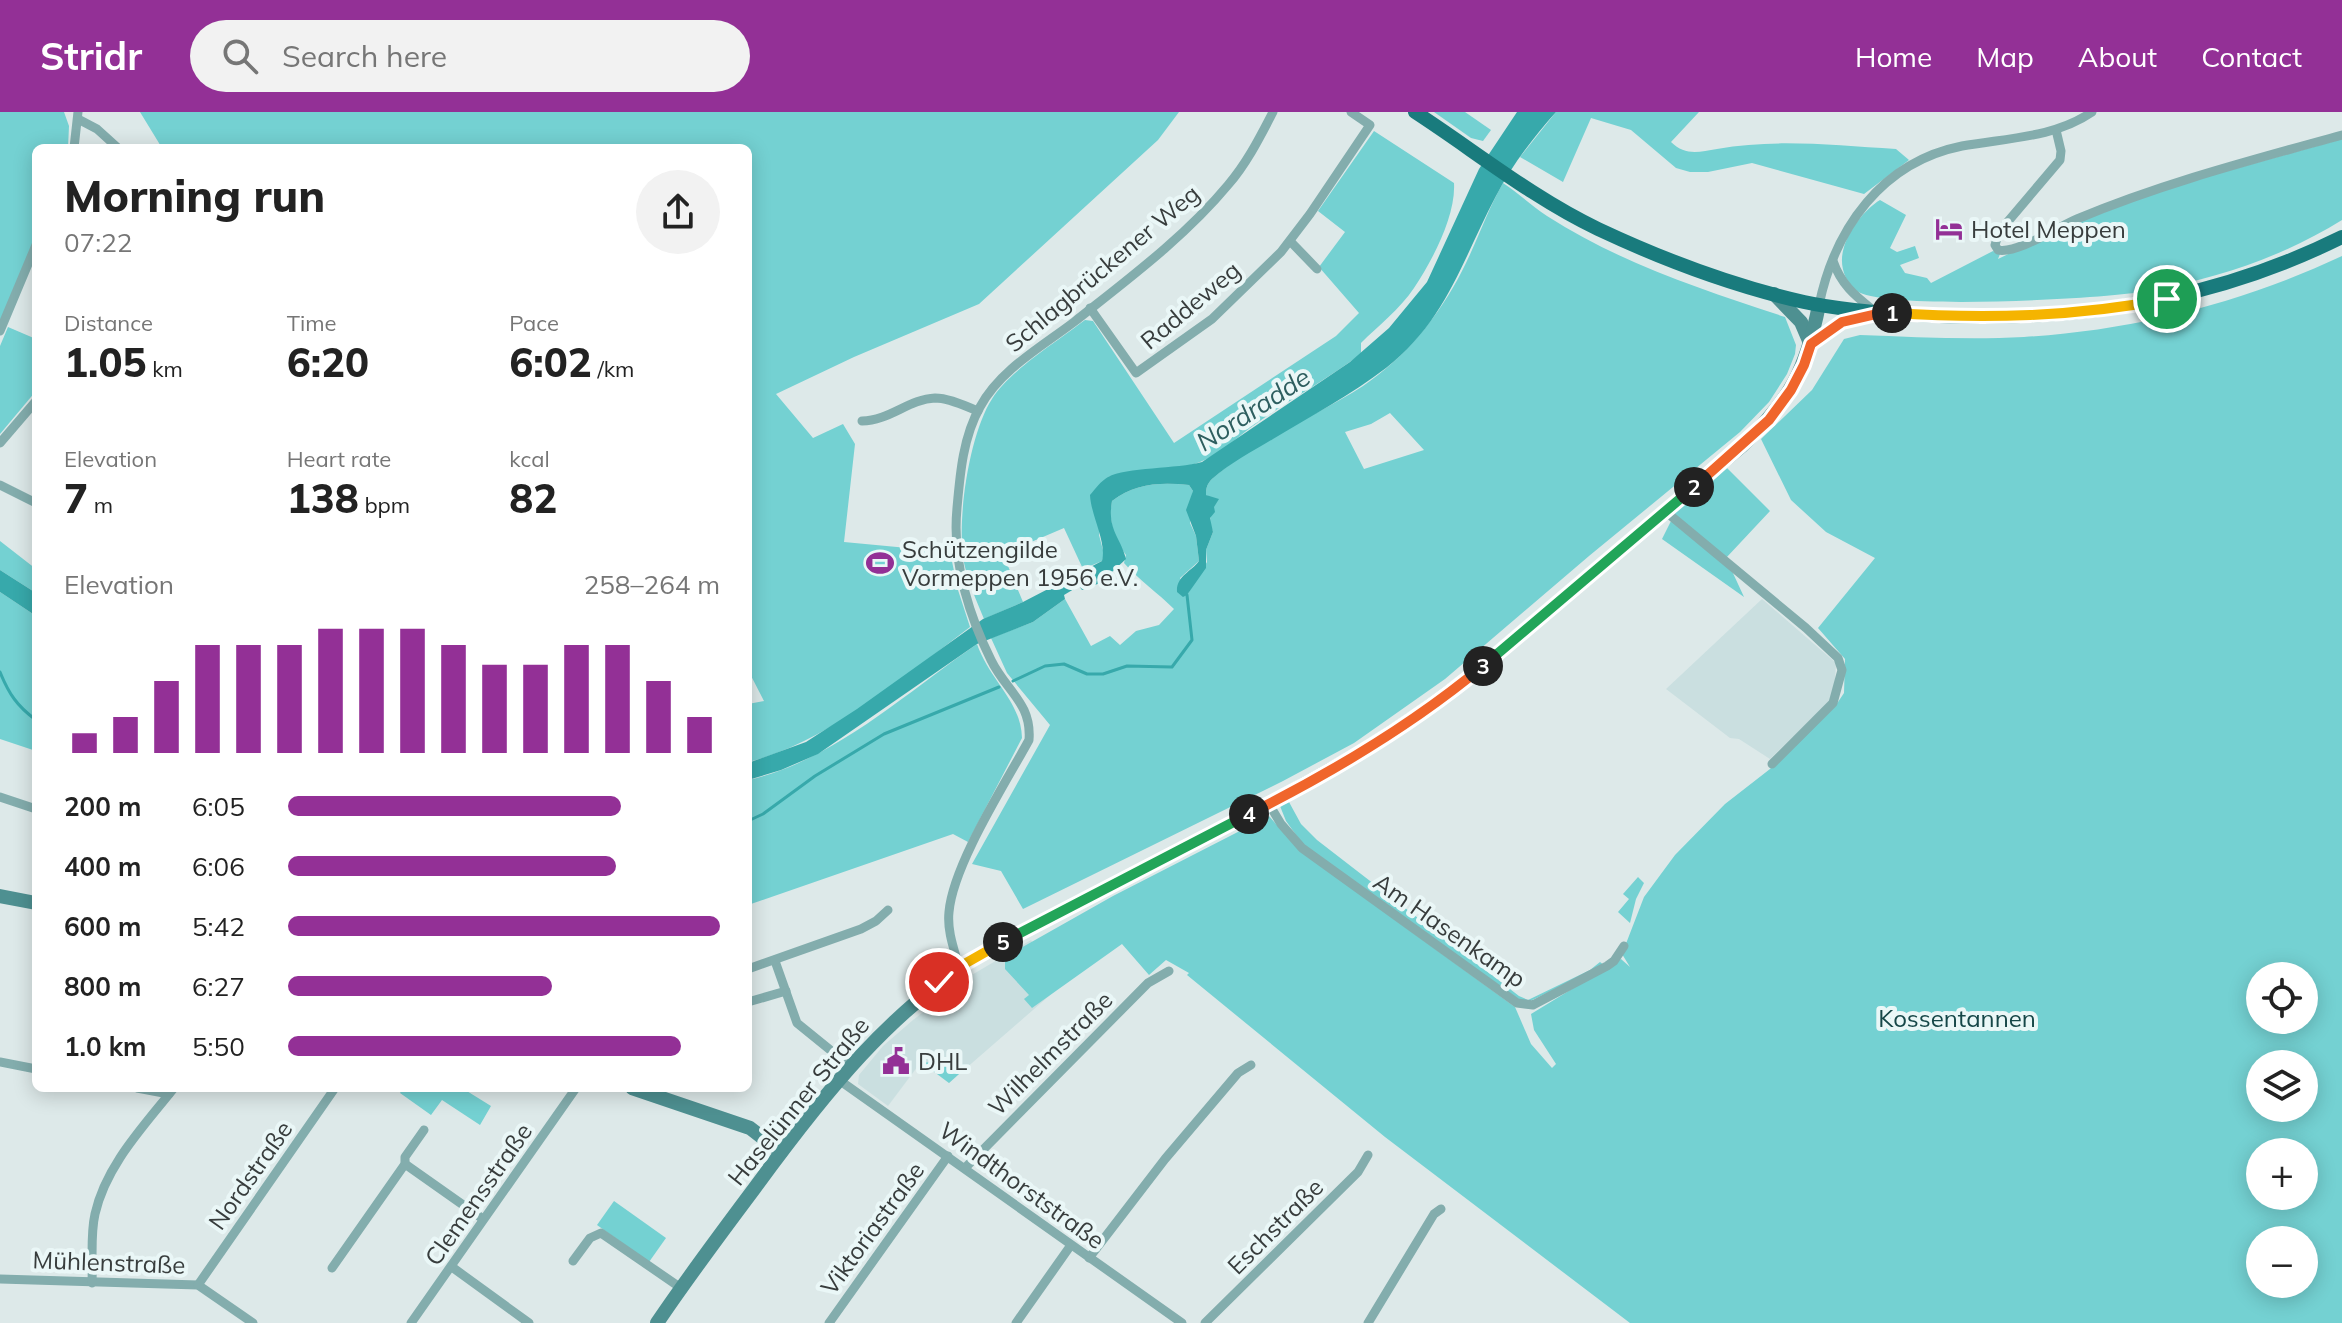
<!DOCTYPE html>
<meta charset="utf-8">
<style>
body{margin:0;font-family:Mulish,sans-serif;background:#f2f2f2;color:#222;height:100vh;display:flex;flex-direction:column;font-size:30px;white-space:nowrap}
*{box-sizing:border-box;margin:0}
p{font-size:26px;color:#767676}
.icon{flex:none;width:44px;height:44px;fill:none;stroke:currentColor;stroke-width:2;stroke-linecap:round;stroke-linejoin:round}
.map{position:relative;flex:1;overflow:hidden}
.details{position:absolute;left:32px;top:32px;width:720px;height:948px;display:flex;flex-direction:column;background:#fff;border-radius:12px;box-shadow:0 4px 20px #0003}
.details>*{flex:none}
.fabs{position:absolute;left:2246px;top:850px;display:grid;gap:16px}
.fabs a{display:grid;place-items:center;width:72px;height:72px;border-radius:50%;background:#fff;box-shadow:0 4px 20px #0003;font-size:40px}
.pin{position:absolute;display:grid;place-items:center;width:68px;height:68px;color:#fff;margin:-34px;border:4px solid #fff;border-radius:50%;box-shadow:0 2px 8px #0007}
.km{position:absolute;width:40px;height:40px;margin:-20px;border-radius:50%;background:#222;color:#fff;font-size:22px;line-height:40px;text-align:center}
.round{display:grid;place-items:center;flex:none;width:84px;height:84px;border-radius:42px;background:#f2f2f2}
.headline{display:flex;align-items:center;justify-content:space-between;height:136px;padding:0 32px}
h1{font-size:44px;font-weight:800;line-height:60px}
.stats{display:grid;grid-template-columns:repeat(3,1fr);gap:12px;height:136px;padding:8px 32px}
.stats div{display:grid;align-content:center}
.stats b{font-size:40px;font-weight:800}
.stats small{font-size:22px;font-weight:400}
.stats p{font-size:22px}
.chart{height:224px;padding:16px 32px}
.chart p{display:flex;justify-content:space-between}
.chart svg{width:100%;height:144px;margin-top:8px;stroke:#933096;stroke-width:6}
ul{padding:0 32px;list-style:none;font-size:26px}
li{display:grid;grid-template-columns:128px 96px 1fr;align-items:center;height:60px}
li i{height:20px;border-radius:10px;background:#933096}
header{display:flex;align-items:center;gap:48px;box-sizing:border-box;height:112px;padding:0 40px;background:#933096;color:#fff}
header strong{font-size:38px}
nav{display:flex;gap:44px;margin-inline-start:auto;font-size:28px}
.search{width:560px;height:72px;background:#f2f2f2;display:flex;align-items:center;gap:20px;box-sizing:border-box;padding:0 28px;border-radius:44px;color:#767676;font-size:30px}
.map>svg:first-child{display:block}
.built{fill:#cadfe0}
.green{fill:#74d1d2;fill-rule:evenodd}
.water{fill:#37a9ab}
.lines{fill:none;stroke-linecap:round;stroke-linejoin:round}
.stream{stroke:#37a9ab;stroke-width:3}
.street{stroke:#83adad;stroke-width:9}
.secondary{stroke:#4e9091;stroke-width:14}
.primary{stroke:#197b7d;stroke-width:14}
.split-1-casing{stroke:#fff;stroke-width:16}
.split-2-casing{stroke:#fff;stroke-width:16}
.split-3-casing{stroke:#fff;stroke-width:16}
.split-4-casing{stroke:#fff;stroke-width:16}
.split-5-casing{stroke:#fff;stroke-width:16}
.split-6-casing{stroke:#fff;stroke-width:16}
.split-1{stroke:#f5b400;stroke-width:10}
.split-2{stroke:#f0652b;stroke-width:10}
.split-3{stroke:#22a559;stroke-width:10}
.split-4{stroke:#f0652b;stroke-width:10}
.split-5{stroke:#22a559;stroke-width:10}
.split-6{stroke:#f5b400;stroke-width:10}
.labels{text-anchor:middle;dominant-baseline:central;stroke-width:8;stroke-linejoin:round;paint-order:stroke}
.poi-label{font-size:24px;fill:#383d3d;stroke:#eaf7f7;text-anchor:start}
.street-label{font-size:24px;fill:#383d3d;stroke:#eaf7f7}
.park-label{font-size:24px;fill:#164748;stroke:#eaf7f7}
.water-label{font-size:26px;font-style:italic;fill:#2e5e5f;stroke:#eaf7f7}
</style>
<header>
<strong>Stridr</strong>
<div class="search"><svg class="icon" aria-label="search" viewBox="0 0 24 24"><circle cx="10" cy="10" r="6"/><path d="M15 15l6 6"/></svg>Search here</div>
<nav><a>Home</a><a>Map</a><a>About</a><a>Contact</a></nav>
</header>
<div class="map">
<svg width="2342" height="1211" viewBox="0 0 2342 1211">
<rect width="100%" height="100%" fill="#dde9e9"/>
<g class="built">
<path d="M1762,487L1836,551L1834,585L1770,647L1739,627L1730,626L1666,577Z"/>
<path d="M1031,828L1064,871L949,971L921,950L888,994L858,972L859,963L883,934L913,908L970,864Z"/>
</g>
<g class="green">
<path d="M0,0H64L69,14L68,36H36V124L0,211Z"/>
<path d="M140,0H1179L1158,28L979,192L854,245L776,282L813,326L843,312L855,332L844,430L950,440L958,478L970,515C906,563 827,631 748,650V592L764,589L748,558V36H162Z"/>
<path d="M1434,0H1465L1491,18L1483,29L1471,26Z"/>
<path d="M1556,0H1699L1671,30C1685,44 1699,40 1717,37C1777,26 1836,34 1896,37L1909,48L1864,82L1752,51L1708,60H1690L1676,56L1631,18L1591,6L1563,70L1520,45Z"/>
<path d="M1374,19L1454,71C1456,104 1432,149 1414,176C1400,197 1378,214 1361,231V242C1327,267 1291,287 1257,311C1238,324 1221,342 1200,350C1171,361 1138,356 1108,365L1099,423L1104,442L1102,449L1083,457L1064,416L1003,442L1023,490L984,507C977,490 969,472 965,455C955,414 969,322 992,287C1008,260 1059,228 1085,208L1093,209L1174,331L1336,224L1359,201L1319,155L1345,120L1318,99Z"/>
<path d="M2342,27V108C2284,144 2221,165 2154,178C2112,187 1884,199 1857,179C1843,168 1839,151 1844,135C1849,118 1865,97 1880,88L1906,103L1890,136L1897,140L1915,134L1919,146L1900,153L1905,161L1927,166L1931,171L1993,139L2000,142L1998,147L2060,117L2173,74Z"/>
<path d="M1503,71C1518,81 1532,94 1547,104C1620,151 1703,178 1785,205L1796,233L1795,242L1787,262L1769,290L1740,320L1589,444L1445,567L1354,631L1283,669L1023,797L1001,759L972,752L1050,613L1007,561L991,526L1033,510L1065,487L1091,534L1110,524L1120,533L1136,519L1159,513L1174,497C1158,481 1140,469 1124,451L1126,443C1114,427 1108,409 1112,389C1135,371 1161,370 1189,373L1193,379L1190,411L1196,424L1199,449L1180,466L1187,483L1207,450L1206,438L1213,420L1210,412L1211,386L1206,383C1206,376 1207,372 1212,367C1253,330 1316,304 1363,274C1405,246 1439,204 1462,159C1477,130 1487,99 1503,71ZM1390,301L1424,338L1364,357L1345,320L1371,312Z"/>
<path d="M2342,144V1211H1630L1385,1025L1187,863L1189,861L1166,848L1149,863L1122,832L1032,896L1024,887L1029,883L1005,857V845L1113,784L1269,704L1299,738L1515,895L1531,932L1552,956L1556,952L1534,918L1531,902L1621,847L1630,855L1622,842L1644,785L1675,743L1725,692L1770,657L1838,590L1844,581L1845,547L1818,516L1875,446L1826,420L1791,388L1761,327L1812,278L1844,227L1860,223C1914,225 1970,228 2024,225C2135,218 2242,191 2342,144ZM2260,864H2304V908H2260ZM2260,952H2304V996H2260ZM2260,1040H2304V1084H2260ZM2260,1128H2304V1172H2260Z"/>
<path d="M8,215L36,227V279L0,322V234Z"/>
<path d="M1726,355L1770,399L1726,446L1744,485L1662,427L1677,397Z"/>
<path d="M0,429L36,457V481L0,458Z"/>
<path d="M0,480L36,504V639L0,627Z"/>
<path d="M977,532C990,569 1021,589 1022,626L968,730L953,722L748,793V668C832,650 907,580 977,532Z"/>
<path d="M1289,690L1301,712L1317,728L1519,884L1528,888L1590,858L1600,850L1605,854L1528,890L1517,887L1304,734L1286,709L1280,694Z"/>
<path d="M1638,765L1644,771L1636,787L1630,811L1618,800L1629,787L1623,782Z"/>
<path d="M921,950L969,953L949,971Z"/>
<path d="M403,976H462L491,994L480,1013L442,988L431,1003L400,981Z"/>
<path d="M614,1089L666,1126L649,1150L597,1113Z"/>
</g>
<g class="water">
<path d="M1517,0H1556C1533,26 1512,53 1496,84C1462,148 1447,208 1386,256C1351,283 1311,304 1273,327C1253,339 1230,351 1212,367C1207,372 1206,376 1206,383L1219,387L1214,395L1215,400L1210,406L1213,420L1206,438V456L1187,483L1183,485L1177,480C1176,464 1191,460 1199,449L1196,424L1186,398L1193,379L1189,373C1161,370 1135,371 1112,389C1107,418 1120,424 1126,447L1100,471L1082,478L1079,474L1064,483L1065,487L1033,510L977,532L818,642L781,658L748,668V651L806,630L857,597L983,507L1023,490L1102,449C1107,430 1091,404 1090,383C1095,377 1101,369 1108,365C1126,355 1177,357 1202,350L1350,250L1389,216L1427,170L1479,57Z"/>
<path d="M0,458L36,481V504L0,480Z"/>
</g>
<g class="lines">
<g class="stream">
<path d="M0,560C9,582 17,594 36,608"/>
<path d="M1013,569L1045,554L1064,552L1087,562H1103L1127,554L1172,555L1192,528L1187,483"/>
<path d="M748,709L763,702L815,664L884,622L999,575"/>
</g>
<g class="street">
<path d="M78,7L97,17L118,36"/>
<path d="M2056,18L2061,39L2060,48L1999,120L1995,133L1998,138C2017,142 2058,115 2077,107C2163,71 2252,48 2342,23"/>
<path d="M74,36L78,0"/>
<path d="M1290,129L1317,157"/>
<path d="M1833,149C1841,172 1854,183 1873,198"/>
<path d="M1819,193C1835,116 1882,50 1962,34C2006,26 2054,26 2092,0"/>
<path d="M1090,196L1136,261L1212,207L1281,140L1310,102L1370,13L1351,0"/>
<path d="M0,219L36,133"/>
<path d="M862,309C889,309 909,287 935,286C949,286 965,294 978,299"/>
<path d="M0,331L36,289"/>
<path d="M0,373L36,391"/>
<path d="M1665,399L1806,516L1838,546L1842,558L1833,591L1772,652"/>
<path d="M0,685L36,697"/>
<path d="M1269,692L1281,712L1302,736L1517,891L1533,893L1607,854L1614,849L1624,834"/>
<path d="M775,849L797,911L850,954"/>
<path d="M959,855C954,837 947,819 949,800C953,753 1005,672 1029,628C1032,591 1006,579 991,548C968,501 952,448 957,396C960,362 963,325 980,295C1000,258 1041,235 1074,210C1127,168 1185,125 1228,73C1247,51 1260,25 1273,0"/>
<path d="M748,857L861,817L876,809L888,798"/>
<path d="M748,890L786,879"/>
<path d="M0,950L36,957"/>
<path d="M839,968L1182,1211"/>
<path d="M137,976L169,982"/>
<path d="M405,1052L483,1107"/>
<path d="M965,1056L1148,871L1169,859"/>
<path d="M1089,1146L1165,1047L1238,961L1251,953"/>
<path d="M573,1149L590,1126L601,1121L681,1176"/>
<path d="M452,1155L529,1211"/>
<path d="M332,1156L405,1052V1045L424,1018"/>
<path d="M0,1167L198,1173L253,1211"/>
<path d="M92,1171C93,1149 90,1124 95,1102C106,1053 144,1014 174,976"/>
<path d="M198,1173L335,976"/>
<path d="M411,1211L576,976"/>
<path d="M829,1211L948,1044"/>
<path d="M1016,1211L1071,1133"/>
<path d="M1205,1211L1358,1060L1368,1043"/>
<path d="M1368,1211L1434,1102L1441,1097"/>
</g>
<g class="secondary">
<path d="M1774,182L1801,210L1810,231"/>
<path d="M1811,232L1842,210L1878,202"/>
<path d="M0,784L36,791"/>
<path d="M632,976L750,1016L781,1040"/>
<path d="M657,1211C688,1165 721,1121 754,1077C822,984 892,894 993,835L1269,692L1358,642L1419,602L1468,566L1742,334C1790,288 1806,258 1819,193"/>
</g>
<path class="primary" d="M1415,0C1475,39 1533,86 1598,117C1664,148 1733,174 1804,190C1841,198 1880,201 1918,203C2065,212 2209,191 2342,125"/>
</g>
<g class="lines">
<g class="split-1-casing">
<path id="split-1" d="M1892,201C1986,207 2075,205 2167,187"/>
</g>
<g class="split-2-casing">
<path id="split-2" d="M1694,375L1769,308L1791,278L1804,253L1811,232L1842,210L1881,201H1892"/>
</g>
<g class="split-3-casing">
<path id="split-3" d="M1483,554L1694,375"/>
</g>
<g class="split-4-casing">
<path id="split-4" d="M1249,702C1331,661 1412,613 1483,554"/>
</g>
<g class="split-5-casing">
<path id="split-5" d="M1003,830L1249,702"/>
</g>
<g class="split-6-casing">
<path id="split-6" d="M939,870L959,855L1003,830"/>
</g>
<use href="#split-1" class="split-1"/>
<use href="#split-2" class="split-2"/>
<use href="#split-3" class="split-3"/>
<use href="#split-4" class="split-4"/>
<use href="#split-5" class="split-5"/>
<use href="#split-6" class="split-6"/>
</g>
<defs>
<g id="hotel-bare" transform="scale(2.16)"><path d="M-6-4.5h1.5V1H6V5H4.5V3h-9V5H-6ZM-4 0a1.8 1.8 0 1 1 3.6 0ZM.5 0V-2.5h3Q6-2.5 6 0Z" fill="#933096" stroke="#eaf7f7" stroke-width="2.5" paint-order="stroke"/></g>
<g id="stadium-bare" transform="scale(2.16)"><path d="M0-5a6.5 5 0 1 0 0 10a6.5 5 0 1 0 0-10ZM-3.5-1.8h7v3.6h-7Z" fill="#933096" stroke="#eaf7f7" stroke-width="2.5" paint-order="stroke"/></g>
<g id="civic-bare" transform="scale(2.16)"><path d="M-.6-6.5H3V-4.5H.6V-3L4-1V1h2V6H-6V1h2V-1L-.6-3ZM-1.2 2.5V6h2.4V2.5Z" fill="#933096" stroke="#eaf7f7" stroke-width="2.5" paint-order="stroke"/></g>
</defs>
<g fill-rule="evenodd">
<use href="#hotel-bare" x="1949" y="117"/>
<use href="#stadium-bare" x="880" y="451"/>
<use href="#civic-bare" x="896" y="949"/>
</g>
<g class="labels">
<g class="poi-label">
<text x="1971" y="117">Hotel Meppen</text>
<text x="902" y="437">Schützengilde<tspan x="902" dy="28">Vormeppen 1956 e.V.</tspan></text>
<text x="918" y="949">DHL</text>
</g>
<g class="street-label">
<text transform="translate(1102 156) rotate(-40)">Schlagbrückener Weg</text>
<text transform="translate(1190 193) rotate(-40)">Raddeweg</text>
<text transform="translate(1450 818) rotate(35)">Am Hasenkamp</text>
<text transform="translate(1050 941) rotate(-45)">Wilhelmstraße</text>
<text transform="translate(798 989) rotate(-51)">Haselünner Straße</text>
<text transform="translate(250 1063) rotate(-55)">Nordstraße</text>
<text transform="translate(1022 1073) rotate(36)">Windthorststraße</text>
<text transform="translate(478 1082) rotate(-55)">Clemensstraße</text>
<text transform="translate(1275 1114) rotate(-45)">Eschstraße</text>
<text transform="translate(872 1116) rotate(-54)">Viktoriastraße</text>
<text transform="translate(109 1150) rotate(2)">Mühlenstraße</text>
</g>
<g class="park-label">
<text x="1957" y="906">Kossentannen</text>
</g>
<g class="water-label">
<text transform="translate(1253 297) rotate(-33)">Nordradde</text>
</g>
</g>
</svg>
<div class="fabs">
<a><svg class="icon" aria-label="locate" viewBox="0 0 24 24"><circle cx="12" cy="12" r="6"/><path d="M12 2v4M12 18v4M2 12h4M18 12h4"/></svg></a>
<a><svg class="icon" aria-label="layers" viewBox="0 0 24 24"><path d="M12 4l9 5-9 5-9-5zM3 14l9 5 9-5"/></svg></a>
<a>+</a>
<a>−</a>
</div>
<div class="pin" style="left:2167px;top:187px;background:#1e9e55"><svg class="icon" aria-label="arrive" viewBox="0 0 24 24"><path d="M6 21V4h12l-3 4 3 4H6"/></svg></div>
<div class="pin" style="left:939px;top:870px;background:#d93025"><svg class="icon" aria-label="check" viewBox="0 0 24 24"><path d="M5 12l5 5 9-10"/></svg></div>
<b class="km" style="left:1892px;top:201px">1</b>
<b class="km" style="left:1694px;top:375px">2</b>
<b class="km" style="left:1483px;top:554px">3</b>
<b class="km" style="left:1249px;top:702px">4</b>
<b class="km" style="left:1003px;top:830px">5</b>
<section class="details">
<div class="headline"><div><h1>Morning run</h1><p>07:22</p></div><a class="round"><svg class="icon" aria-label="share" viewBox="0 0 24 24"><path d="M12 15V3M7 8l5-5 5 5M5 13v7h14v-7"/></svg></a></div>
<div class="stats">
<div><p>Distance</p><b>1.05<small> km</small></b></div>
<div><p>Time</p><b>6:20</b></div>
<div><p>Pace</p><b>6:02<small> /km</small></b></div>
</div>
<div class="stats">
<div><p>Elevation</p><b>7<small> m</small></b></div>
<div><p>Heart rate</p><b>138<small> bpm</small></b></div>
<div><p>kcal</p><b>82</b></div>
</div>
<div class="chart"><p><span>Elevation</span>258–264 m</p>
<svg viewBox="0 0 160 44" preserveAspectRatio="none"><path d="M5 44V38M15 44V33M25 44V22M35 44V11M45 44V11M55 44V11M65 44V6M75 44V6M85 44V6M95 44V11M105 44V17M115 44V17M125 44V11M135 44V11M145 44V22M155 44V33"/></svg>
</div>
<ul>
<li><b>200 m</b>6:05<i style="width:77%"></i></li>
<li><b>400 m</b>6:06<i style="width:76%"></i></li>
<li><b>600 m</b>5:42<i style="width:100%"></i></li>
<li><b>800 m</b>6:27<i style="width:61%"></i></li>
<li><b>1.0 km</b>5:50<i style="width:91%"></i></li>
</ul>
</section>
</div>
